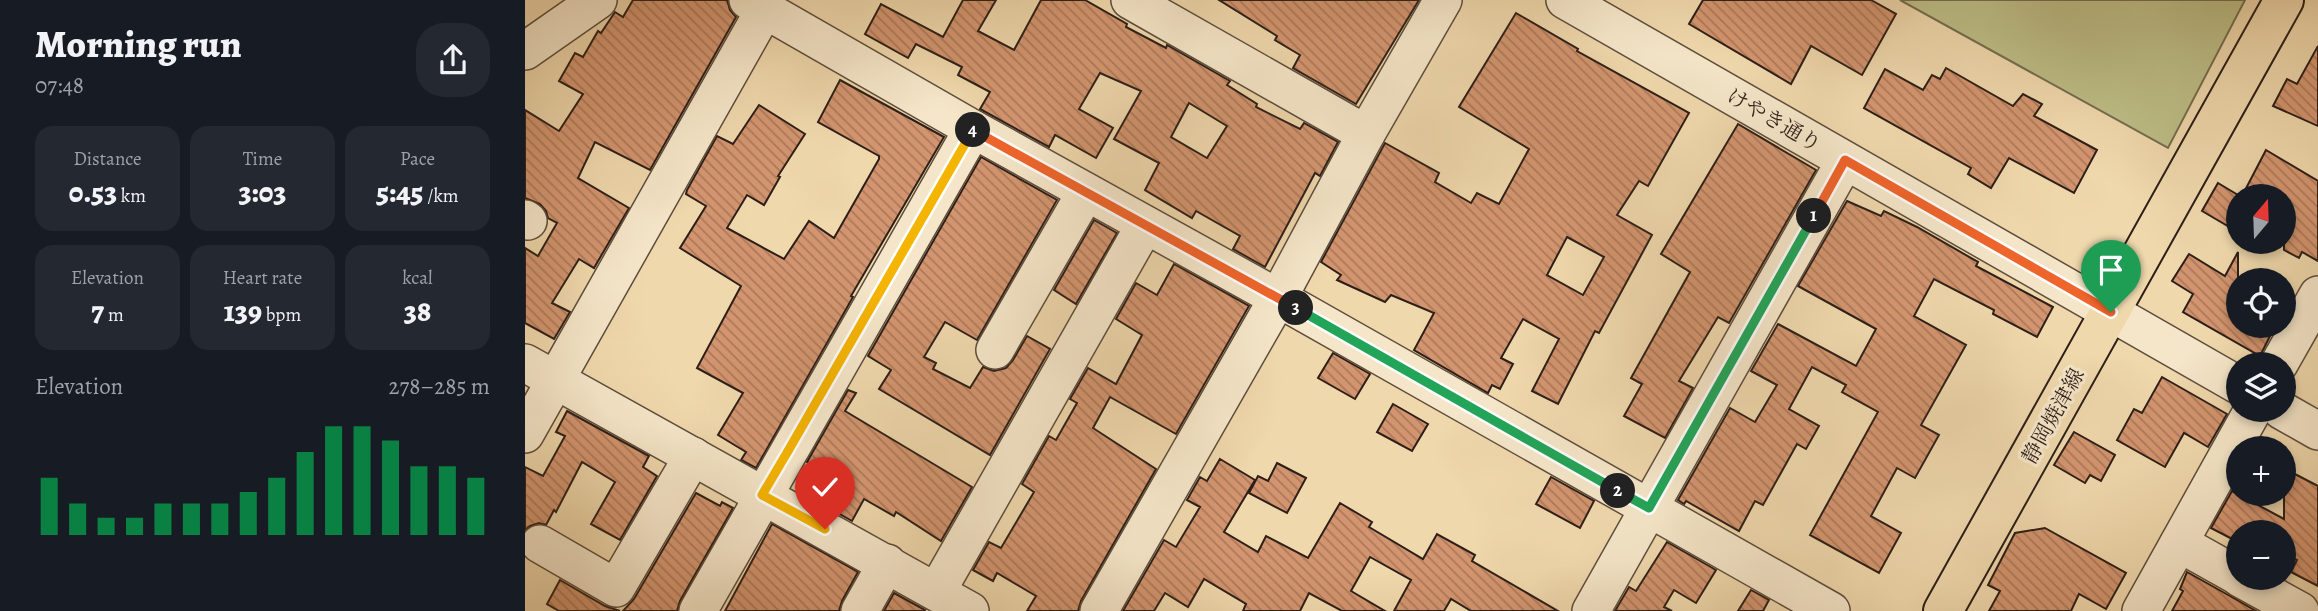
<!DOCTYPE html>
<meta charset="utf-8">
<style>
body{margin:0;font-family:Alegreya,"Noto Serif JP",serif;background:#242831;color:#f1f3f6;height:100vh;display:flex;flex-direction:column;font-size:26px;white-space:nowrap}
*{box-sizing:border-box;margin:0}
p{font-size:23px;color:#9ea1a6}
.icon{flex:none;width:38px;height:38px;fill:none;stroke:currentColor;stroke-width:2;stroke-linecap:round;stroke-linejoin:round}
.map{position:relative;flex:1;overflow:hidden}
.panel{display:flex;flex-direction:column;background:#171b24;width:525px}
.panel>*{flex:none}
.needle{width:46px;rotate:19deg}
.buttons{position:absolute;left:1701px;top:184px;display:grid;gap:14px}
.buttons a{display:grid;place-items:center;width:70px;height:70px;border-radius:50%;background:#171b24;box-shadow:0 4px 10px #0003;font-size:35px}
.pin{position:absolute;display:grid;place-items:center;width:60px;height:60px;color:#fff;margin:-72px -30px;border-radius:50% 50% 50% 0;rotate:-45deg;box-shadow:0 0 7px #0007}
.pin .icon{rotate:45deg}
.km{position:absolute;width:35px;height:35px;margin:-18px;border-radius:50%;background:#222;color:#fff;font-size:19px;line-height:35px;text-align:center}
.round{display:grid;place-items:center;flex:none;width:74px;height:74px;border-radius:28px;background:#242831}
.summary{display:flex;align-items:center;justify-content:space-between;height:119px;padding:0 35px}
h1{font-size:38px;font-weight:800;line-height:52px}
.stats{display:grid;grid-template-columns:repeat(3,1fr);gap:10px;height:119px;padding:7px 35px}
.stats div{display:grid;align-content:center;border-radius:18px;background:#242831;text-align:center}
.stats b{font-size:30px;font-weight:800}
.stats small{font-size:19px;font-weight:400}
.stats p{font-size:19px}
.chart{height:196px;padding:14px 35px}
.chart p{display:flex;justify-content:space-between}
.chart svg{width:100%;height:126px;margin-top:7px;stroke:#0b8043;stroke-width:6}
main{display:flex;flex:1;min-height:0}
.map>svg:first-child{display:block}
.park{fill:#bdbe87;stroke:#756e50;stroke-width:2}
.building{fill:url(#building-back-hatch);stroke:#2d1f18;stroke-width:2;fill-rule:evenodd}
.lines{fill:none;stroke-linecap:round;stroke-linejoin:round}
.minor-casing{stroke:#5e4d3d;stroke-width:40}
.major-casing{stroke:#2d1f18;stroke-width:42}
.minor{stroke:#f5e6c9;stroke-width:37}
.major{stroke:#efd8ac;stroke-width:38}
.split-1-casing{stroke:#fff;stroke-width:14}
.split-2-casing{stroke:#fff;stroke-width:14}
.split-3-casing{stroke:#fff;stroke-width:14}
.split-4-casing{stroke:#fff;stroke-width:14}
.split-5-casing{stroke:#fff;stroke-width:14}
.split-6-casing{stroke:#fff;stroke-width:14}
.split-1{stroke:#f0652b;stroke-width:9}
.split-2{stroke:#22a559;stroke-width:9}
.split-3{stroke:#22a559;stroke-width:9}
.split-4{stroke:#f0652b;stroke-width:9}
.split-5{stroke:#f5b400;stroke-width:9}
.split-6{stroke:#f5b400;stroke-width:9}
.labels{text-anchor:middle;dominant-baseline:central;stroke-width:6;stroke-linejoin:round;paint-order:stroke}
.street-label{font-size:21px;fill:#2d1f18;stroke:#f5e6c9}
</style>
<main>
<section class="panel">
<div class="summary"><div><h1>Morning run</h1><p>07:48</p></div><a class="round"><svg class="icon" aria-label="share" viewBox="0 0 24 24"><path d="M12 15V3M7 8l5-5 5 5M5 13v7h14v-7"/></svg></a></div>
<div class="stats">
<div><p>Distance</p><b>0.53<small> km</small></b></div>
<div><p>Time</p><b>3:03</b></div>
<div><p>Pace</p><b>5:45<small> /km</small></b></div>
</div>
<div class="stats">
<div><p>Elevation</p><b>7<small> m</small></b></div>
<div><p>Heart rate</p><b>139<small> bpm</small></b></div>
<div><p>kcal</p><b>38</b></div>
</div>
<div class="chart"><p><span>Elevation</span>278–285 m</p>
<svg viewBox="0 0 160 44" preserveAspectRatio="none"><path d="M5 44V24M15 44V33M25 44V38M35 44V38M45 44V33M55 44V33M65 44V33M75 44V29M85 44V24M95 44V15M105 44V6M115 44V6M125 44V11M135 44V20M145 44V20M155 44V24"/></svg>
</div>
</section>
<div class="map">
<svg width="1793" height="611" viewBox="0 0 1793 611">
<defs>
<pattern id="building-back-hatch" width="6" height="6" patternUnits="userSpaceOnUse" patternTransform="scale(1.75)"><rect width="6" height="6" fill="#d3956f"/><path d="M-1 5l2 2M0 0l6 6M5-1l2 2" fill="none" stroke="#ac795a"/></pattern>
</defs>
<rect width="100%" height="100%" fill="#efd8ac"/>
<filter id="stains"><feTurbulence type="fractalNoise" baseFrequency=".00286" numOctaves="4"/><feColorMatrix values="0 0 0 0 .2 0 0 0 0 .09 0 0 0 0 .02 0 0 0 .5 -.17"/></filter>
<radialGradient id="worn" r=".72"><stop offset=".6" stop-color="#630" stop-opacity="0"/><stop offset="1" stop-color="#630" stop-opacity=".3"/></radialGradient>
<path class="park" d="M1375,0H1720L1643,148Z"/>
<g class="building">
<path d="M108,0H202L205,10L211,17L125,170L70,142L53,178L104,208L69,268L54,259L27,303L45,312L29,339L0,323V248L13,256L32,223L23,218L21,211L15,204L0,198V110L34,131L58,94L34,81L50,53L58,57L73,31L76,33L90,12L98,17Z"/>
<path d="M438,0H471L453,31L489,50L516,0H560L602,24L601,27L641,48L642,45L705,81L702,85L732,104L731,107L775,129L779,123L813,142L795,176L790,173L740,267L708,249L715,236L671,211L667,218L620,190L634,163L589,139L616,91L575,73L554,109L588,128L571,158L530,135L524,147L455,109L465,92L433,75L437,67L391,44L383,58L340,34L356,4L418,37ZM664,103L702,126L682,158L646,137Z"/>
<path d="M694,0H894L831,104L768,68L775,55L750,40L752,36Z"/>
<path d="M1178,0H1346L1371,14L1337,75L1286,46L1266,84L1164,24Z"/>
<path d="M991,13L1053,49L1052,51L1164,113L1123,186L1114,181L1092,215L1127,235L1074,333L1070,331L1033,404L1007,391L1034,339L998,319L976,358L988,364L975,389L967,385L963,393L889,350L909,313L866,295L860,302L812,280L816,275L796,262L860,143L914,173L910,182L946,203L952,193L974,204L1004,149L934,107ZM1042,237L1079,257L1058,295L1022,275Z"/>
<path d="M1793,46V126L1748,106L1762,79L1772,84Z"/>
<path d="M1421,68L1488,106L1498,94L1517,104L1509,116L1572,150L1549,193L1484,158L1466,188L1443,174L1446,168L1339,108L1360,69L1398,90L1407,75L1415,79Z"/>
<path d="M315,80L419,137L326,296L328,297L231,468L216,460L221,452L193,435L218,393L172,368L216,286L155,248L181,206L161,194L162,190L192,136L208,144L234,105L280,134L253,176L255,177L239,205L222,195L202,228L259,259L284,221L309,238L354,159V156L293,122Z"/>
<path d="M1213,124L1291,170L1204,323L1193,317L1154,381L1168,388L1140,438L1099,416L1117,384L1106,378L1165,272L1136,254Z"/>
<path d="M1741,150L1793,181V261L1777,252L1774,258L1759,250V196H1717Z"/>
<path d="M456,157L532,200L452,340L420,322L399,357L411,363L408,369L445,388L458,367L469,371L481,368L488,360L502,336L525,349L465,455L354,389L366,370L343,356Z"/>
<path d="M1693,183L1713,195V232L1677,211Z"/>
<path d="M1322,201L1356,216L1359,211L1392,227L1453,262L1451,266L1528,307L1512,337L1468,314L1469,310L1409,279L1389,316L1441,345L1396,425L1414,435L1390,478L1372,468L1346,516L1376,533L1354,573L1285,535L1353,412L1317,392L1321,385L1287,367L1264,409L1294,426L1281,449L1272,444L1238,505L1230,501L1214,531L1161,501L1159,504L1153,500L1205,408L1230,422L1252,385L1226,371L1253,324L1331,366L1351,329L1273,286Z"/>
<path d="M569,220L592,233L551,304L529,290Z"/>
<path d="M1713,252V326H1750L1735,356L1658,312L1668,294L1647,281L1664,254L1700,276Z"/>
<path d="M649,264L724,306L651,434L585,397L568,428L631,469L556,601L553,611H502L511,596L472,573L468,581L448,570L464,542L476,548L509,492L497,484L524,436L531,440L552,403L545,399L563,368L591,384L617,335L591,319L611,283L632,295Z"/>
<path d="M808,353L845,374L830,399L793,378Z"/>
<path d="M1637,377L1702,414L1683,447L1659,433L1640,467L1592,440L1609,409L1617,413Z"/>
<path d="M323,390L331,393L320,411L447,487L416,541L371,512L369,516L339,499L327,521L283,496L297,471L282,462Z"/>
<path d="M868,404L903,424L887,451L852,432Z"/>
<path d="M42,411L124,456L118,467L132,476L95,540L66,524L90,482L57,462L31,512L29,510L21,525L14,523L5,526L0,530V467L18,476L40,436L31,432Z"/>
<path d="M1549,432L1590,455L1576,481L1565,475L1560,483L1529,465Z"/>
<path d="M695,459L730,480L699,532L733,552L741,536L783,558L815,503L847,522L844,527L898,559L912,534L950,555L947,561L1033,611H946L926,599L919,611H869L886,580L845,557L826,591L860,611H817L784,593L775,611H718L721,604L679,579L663,607L640,593L629,611H598L639,540L651,547L675,507L662,500L675,477L682,481Z"/>
<path d="M752,463L781,478L762,513L724,493L733,476L743,481Z"/>
<path d="M1766,472L1793,486V586L1766,572L1772,560L1759,554V532H1713V542L1686,528L1707,491L1759,519V485Z"/>
<path d="M1026,477L1069,501L1055,528L1011,504Z"/>
<path d="M171,493L195,506L197,502L208,508L155,601L152,611H98L109,599Z"/>
<path d="M247,524L333,572L317,601L314,611H200Z"/>
<path d="M1520,528L1601,573L1581,609L1554,594L1546,611H1464L1475,591L1463,585L1490,533Z"/>
<path d="M1142,542L1191,570L1171,603L1149,590L1139,607L1147,611H1090L1104,587L1111,591Z"/>
<path d="M1662,572L1705,596L1731,611H1647L1658,591L1655,589Z"/>
<path d="M35,580L80,606L95,611H34L22,604Z"/>
<path d="M1226,590L1244,600L1238,611H1213Z"/>
<path d="M369,593L400,610L399,611H359Z"/>
</g>
<g class="lines">
<g class="minor-casing">
<g id="minor">
<path d="M223,0L448,129L753,298L1306,611"/>
<path d="M605,0L841,134"/>
<path d="M1040,0L1713,385"/>
<path d="M0,51L73,0"/>
<path d="M0,219L3,221"/>
<path d="M470,350L561,192"/>
<path d="M0,363L445,611"/>
<path d="M1754,364L1793,295"/>
<path d="M1756,410L1793,431"/>
<path d="M0,434L240,9"/>
<path d="M1654,543L1713,576"/>
<path d="M15,544L91,588L168,456"/>
<path d="M1715,578L1775,611"/>
<path d="M412,591L620,225"/>
<path d="M173,611L448,129"/>
<path d="M335,611L362,563"/>
<path d="M574,611L753,298L841,134L918,0"/>
<path d="M1066,611L1320,161"/>
<path d="M1616,611L1728,410"/>
</g>
</g>
<g class="major-casing">
<path id="major" d="M1418,611L1759,0"/>
</g>
<use href="#minor" class="minor"/>
<use href="#major" class="major"/>
</g>
<g class="lines">
<g class="split-1-casing">
<path id="split-1" d="M1289,216L1320,160L1586,312"/>
</g>
<g class="split-2-casing">
<path id="split-2" d="M1093,491L1124,508L1289,216"/>
</g>
<g class="split-3-casing">
<path id="split-3" d="M771,308L1093,491"/>
</g>
<g class="split-4-casing">
<path id="split-4" d="M448,130L771,308"/>
</g>
<g class="split-5-casing">
<path id="split-5" d="M263,451L448,130"/>
</g>
<g class="split-6-casing">
<path id="split-6" d="M263,451L237,495L300,529"/>
</g>
<use href="#split-1" class="split-1"/>
<use href="#split-2" class="split-2"/>
<use href="#split-3" class="split-3"/>
<use href="#split-4" class="split-4"/>
<use href="#split-5" class="split-5"/>
<use href="#split-6" class="split-6"/>
</g>
<g class="labels">
<g class="street-label">
<text transform="translate(1249 120) rotate(30)">けやき通り</text>
<text transform="translate(1528 416) rotate(-61)">静岡焼津線</text>
</g>
</g>
<rect width="100%" height="100%" filter="url(#stains)"/>
<rect width="100%" height="100%" fill="url(#worn)"/>
</svg>
<div class="buttons">
<a><svg class="needle" viewBox="-14 -14 28 28"><path d="M0-13l5 13h-10z" fill="#e53935"/><path d="M0 13l5-13h-10z" fill="#9ea1a6"/></svg></a>
<a><svg class="icon" aria-label="locate" viewBox="0 0 24 24"><circle cx="12" cy="12" r="6"/><path d="M12 2v4M12 18v4M2 12h4M18 12h4"/></svg></a>
<a><svg class="icon" aria-label="layers" viewBox="0 0 24 24"><path d="M12 4l9 5-9 5-9-5zM3 14l9 5 9-5"/></svg></a>
<a>+</a>
<a>−</a>
</div>
<div class="pin" style="left:1586px;top:312px;background:#1e9e55"><svg class="icon" aria-label="arrive" viewBox="0 0 24 24"><path d="M6 21V4h12l-3 4 3 4H6"/></svg></div>
<div class="pin" style="left:300px;top:529px;background:#d93025"><svg class="icon" aria-label="check" viewBox="0 0 24 24"><path d="M5 12l5 5 9-10"/></svg></div>
<b class="km" style="left:1289px;top:216px">1</b>
<b class="km" style="left:1093px;top:491px">2</b>
<b class="km" style="left:771px;top:308px">3</b>
<b class="km" style="left:448px;top:130px">4</b>
</div>
</main>
